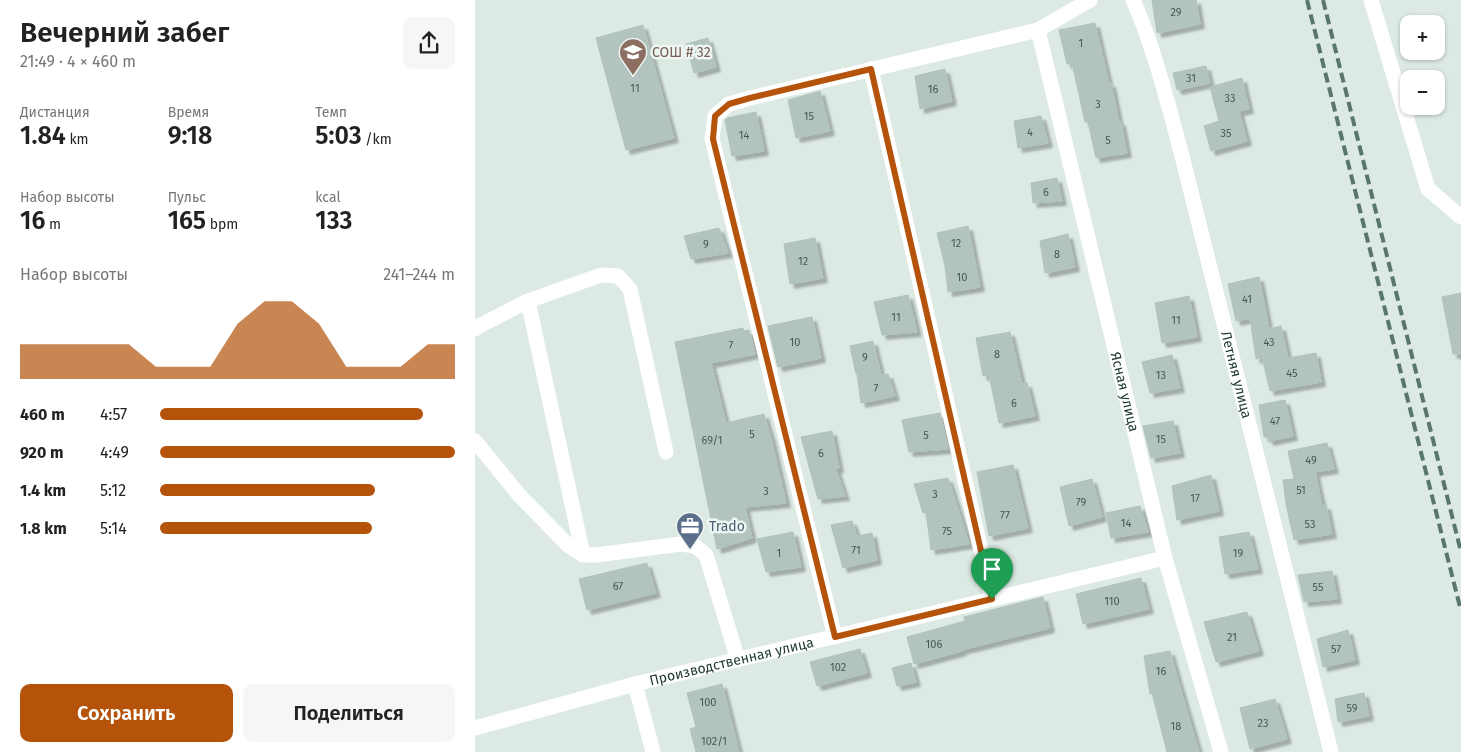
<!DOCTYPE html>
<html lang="ru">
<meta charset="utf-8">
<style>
body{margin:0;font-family:"Fira Sans",sans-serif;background:#f6f6f6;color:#222;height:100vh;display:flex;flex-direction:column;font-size:19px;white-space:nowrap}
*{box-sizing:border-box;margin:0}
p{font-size:16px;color:#767676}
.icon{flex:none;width:28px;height:28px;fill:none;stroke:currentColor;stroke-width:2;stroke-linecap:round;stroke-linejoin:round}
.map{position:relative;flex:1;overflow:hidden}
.sheet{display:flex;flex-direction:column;background:#fff;width:475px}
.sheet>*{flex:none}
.fabs{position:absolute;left:925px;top:15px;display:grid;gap:10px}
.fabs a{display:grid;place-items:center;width:45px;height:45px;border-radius:10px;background:#fff;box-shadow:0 1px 4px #0004;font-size:25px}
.pin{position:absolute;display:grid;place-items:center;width:42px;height:42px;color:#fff;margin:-51px -21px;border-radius:50% 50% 50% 0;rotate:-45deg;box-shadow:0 0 5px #0007}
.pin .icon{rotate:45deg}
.round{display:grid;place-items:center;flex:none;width:52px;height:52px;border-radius:10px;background:#f6f6f6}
.head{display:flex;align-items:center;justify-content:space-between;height:85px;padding:0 20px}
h1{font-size:28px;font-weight:600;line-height:38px}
.stats{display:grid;grid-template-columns:repeat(3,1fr);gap:8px;height:85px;padding:5px 20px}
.stats div{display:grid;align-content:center}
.stats b{font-size:25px;font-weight:600}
.stats small{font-size:14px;font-weight:400}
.stats p{font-size:14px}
.chart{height:140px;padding:10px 20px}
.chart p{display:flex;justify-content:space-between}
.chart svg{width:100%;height:90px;margin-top:5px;fill:#b45309;opacity:.7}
.button{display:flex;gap:10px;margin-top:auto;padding:10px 20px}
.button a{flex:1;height:58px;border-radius:10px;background:#b45309;color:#fff;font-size:20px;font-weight:600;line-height:58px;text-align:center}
.button a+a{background:#f6f6f6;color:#222}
ul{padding:0 20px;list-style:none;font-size:16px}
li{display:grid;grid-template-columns:80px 60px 1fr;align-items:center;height:38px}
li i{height:12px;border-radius:6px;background:#b45309}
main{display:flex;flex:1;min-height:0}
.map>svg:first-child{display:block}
.building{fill:#b2c4bd;stroke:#afc3bb;filter:url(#shadow)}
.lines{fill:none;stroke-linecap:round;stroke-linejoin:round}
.minor{stroke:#fff;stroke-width:15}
.rail{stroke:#58766e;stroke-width:4;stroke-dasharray:10 5;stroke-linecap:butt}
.route-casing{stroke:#fff;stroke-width:10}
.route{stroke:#b45309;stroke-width:6}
.labels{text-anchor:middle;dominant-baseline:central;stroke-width:5;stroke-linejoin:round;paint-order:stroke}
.number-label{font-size:11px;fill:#435c55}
.education-label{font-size:14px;fill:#785e54;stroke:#edf6f2;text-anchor:start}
.street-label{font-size:14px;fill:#1e3932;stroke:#edf6f2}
.service-label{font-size:14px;fill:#4e5e75;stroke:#edf6f2;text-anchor:start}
</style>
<main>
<section class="sheet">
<div class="head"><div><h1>Вечерний забег</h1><p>21:49 · 4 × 460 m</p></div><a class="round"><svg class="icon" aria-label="share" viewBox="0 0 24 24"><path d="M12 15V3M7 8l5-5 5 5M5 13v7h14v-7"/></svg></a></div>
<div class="stats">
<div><p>Дистанция</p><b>1.84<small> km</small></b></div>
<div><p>Время</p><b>9:18</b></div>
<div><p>Темп</p><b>5:03<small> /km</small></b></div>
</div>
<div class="stats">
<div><p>Набор высоты</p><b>16<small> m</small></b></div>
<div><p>Пульс</p><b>165<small> bpm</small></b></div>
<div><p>kcal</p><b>133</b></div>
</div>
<div class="chart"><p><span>Набор высоты</span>241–244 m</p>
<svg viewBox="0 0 160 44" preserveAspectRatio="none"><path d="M0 44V27L10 27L20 27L30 27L40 27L50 38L60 38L70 38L80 17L90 6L100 6L110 17L120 38L130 38L140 38L150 27L160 27V44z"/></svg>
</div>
<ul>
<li><b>460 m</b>4:57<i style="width:89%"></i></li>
<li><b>920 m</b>4:49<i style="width:100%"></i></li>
<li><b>1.4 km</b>5:12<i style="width:73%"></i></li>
<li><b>1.8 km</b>5:14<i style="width:72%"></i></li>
</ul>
<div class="button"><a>Сохранить</a><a>Поделиться</a></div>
</section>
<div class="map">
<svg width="986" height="752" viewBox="0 0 986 752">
<defs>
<filter id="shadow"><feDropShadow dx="4.5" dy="4.5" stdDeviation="1" flood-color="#0004"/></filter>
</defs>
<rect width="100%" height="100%" fill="#ddeae4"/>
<g class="building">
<path d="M677,0H721L725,24L682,33Z"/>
<path d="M620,23L634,84L636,83L644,122H646L652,153L621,158L613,122H610L597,63L592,64L584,30Z"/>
<path d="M168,25L199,138L151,150L121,38Z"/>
<path d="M233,38L241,67L219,73L211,44Z"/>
<path d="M731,66L735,83L702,90L698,73Z"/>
<path d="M470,69L477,101L445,109L440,76Z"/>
<path d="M767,78L774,109L764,111L772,141L736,151L729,126L744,121L735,87Z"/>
<path d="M345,91L355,131L321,138L313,100Z"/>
<path d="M281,112L289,151L257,156L250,120L252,118Z"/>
<path d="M566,116L573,143L543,148L539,121Z"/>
<path d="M582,178L587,201L558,203L556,183Z"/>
<path d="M493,226L505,287L473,292L470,266L462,233Z"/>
<path d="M244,228L253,253L216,259L209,236Z"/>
<path d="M593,234L600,267L570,273L565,241Z"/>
<path d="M340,238L348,278L315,284L309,244Z"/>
<path d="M784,277L794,329L806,326L813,358L841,353L846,382L795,391L787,357L781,359L775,318L761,321L753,284Z"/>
<path d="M986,293V354H978L967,297Z"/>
<path d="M433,295L442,332L407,335L399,302Z"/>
<path d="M714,296L722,337L687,343L680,303Z"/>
<path d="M337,317L346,358L303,367L293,326Z"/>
<path d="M268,328L269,331L274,330L280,354L236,363L251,423L289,414L297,442L311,503L270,507L277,538L242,549L200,342Z"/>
<path d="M535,332L547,384L552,383L560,416L524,423L514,375L508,376L501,338Z"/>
<path d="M398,341L406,375L413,374L420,396L386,403L382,374H381L375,346Z"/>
<path d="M697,355L705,388L675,393L667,362Z"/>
<path d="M810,400L818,436L794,441L793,437H789L784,405Z"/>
<path d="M465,413L473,449L434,452L427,420Z"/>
<path d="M698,421L705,453L676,458L668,426Z"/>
<path d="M357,431L364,468L361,469L370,496L343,499L326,437Z"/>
<path d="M852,443L859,469L840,472L847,506L851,505L857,534L819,540L811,504L808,480L819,479L813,451Z"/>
<path d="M538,465L553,528L514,536L502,472Z"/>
<path d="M736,475L744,511L702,520L697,486Z"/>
<path d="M473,478L494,544L456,550L451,512L448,513L439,484Z"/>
<path d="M617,479L627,517L594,526L585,487Z"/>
<path d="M665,506L673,532L636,538L631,513Z"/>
<path d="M377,521L382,536L397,533L402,560L368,568L356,525Z"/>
<path d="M318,532L326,567L291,572L282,539Z"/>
<path d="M774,532L783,569L750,574L744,537Z"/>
<path d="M172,563L181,593L112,610L104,579Z"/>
<path d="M857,571L862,599L829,602L823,575Z"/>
<path d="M666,578L674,609L608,624L601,594Z"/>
<path d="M568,597L575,628L486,650L487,651L439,664L432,637L490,621L489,617Z"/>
<path d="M772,612L784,651L741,662L729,622Z"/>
<path d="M873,630L880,660L848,667L842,639Z"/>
<path d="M385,649L392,673L342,686L335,662Z"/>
<path d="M695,651L705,687L724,752H692L677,693L675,694L669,656Z"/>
<path d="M436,663L441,682L422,686L417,668Z"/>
<path d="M247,684L264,752H221L215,729L221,727L212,693Z"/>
<path d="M889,693L894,716L863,722L860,699Z"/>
<path d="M800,699L812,739L775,749L765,708Z"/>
</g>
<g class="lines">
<g class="minor">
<path id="s1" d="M658,0C680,50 693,104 707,156L856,752"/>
<path d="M896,0L953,189L986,217"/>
<path id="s2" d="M563,30L690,558L746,752"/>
<path d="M396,69L517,599"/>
<path d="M53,301L108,555"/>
<path d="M0,329L4,326L53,301L126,275L143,276L155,289L191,452"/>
<path d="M0,441L45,496L94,546L108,555H121L206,544L220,546L231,555L263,660"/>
<path d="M360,637L243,163L237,139L240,116L254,104L275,98L563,30L615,0"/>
<path d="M160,684L178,752"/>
<path id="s3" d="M0,728L160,684L690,558"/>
</g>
<g class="rail">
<path d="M832,0L986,611"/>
<path d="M848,0L986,552"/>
</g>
</g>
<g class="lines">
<g class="route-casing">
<path id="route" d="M396,69L517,599L360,637L238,139L240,116L254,104L275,98Z"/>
</g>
<use href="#route" class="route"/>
</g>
<defs>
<g id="school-pin" transform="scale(1.4375)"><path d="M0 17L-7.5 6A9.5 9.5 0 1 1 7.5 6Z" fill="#8d6e63" stroke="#edf6f2"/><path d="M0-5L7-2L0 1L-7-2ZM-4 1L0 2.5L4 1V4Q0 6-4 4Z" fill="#fff"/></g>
<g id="office-pin" transform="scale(1.4375)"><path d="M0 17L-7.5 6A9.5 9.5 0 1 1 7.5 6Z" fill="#5c6f8a" stroke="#edf6f2"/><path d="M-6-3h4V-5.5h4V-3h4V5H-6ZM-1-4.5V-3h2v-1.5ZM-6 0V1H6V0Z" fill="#fff"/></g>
</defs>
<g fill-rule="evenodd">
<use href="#school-pin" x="158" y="52"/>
<use href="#office-pin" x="215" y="526"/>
</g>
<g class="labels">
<g class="number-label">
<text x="701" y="12">29</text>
<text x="606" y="43">1</text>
<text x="716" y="78">31</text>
<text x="160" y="88">11</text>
<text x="458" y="89">16</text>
<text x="755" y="98">33</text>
<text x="623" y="104">3</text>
<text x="334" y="116">15</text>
<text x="555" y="132">4</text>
<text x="751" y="133">35</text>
<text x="269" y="135">14</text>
<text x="633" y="140">5</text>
<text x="571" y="192">6</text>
<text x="481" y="243">12</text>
<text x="231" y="244">9</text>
<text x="582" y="254">8</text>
<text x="328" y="261">12</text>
<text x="487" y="277">10</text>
<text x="772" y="299">41</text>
<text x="421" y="317">11</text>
<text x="701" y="320">11</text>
<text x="320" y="342">10</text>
<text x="794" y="342">43</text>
<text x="256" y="345">7</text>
<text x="522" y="354">8</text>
<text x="390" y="357">9</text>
<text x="817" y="373">45</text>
<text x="686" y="375">13</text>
<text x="401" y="388">7</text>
<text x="539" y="403">6</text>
<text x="800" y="421">47</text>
<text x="277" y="434">5</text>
<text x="451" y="435">5</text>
<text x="686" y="439">15</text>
<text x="237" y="440">69/1</text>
<text x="346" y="453">6</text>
<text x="836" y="460">49</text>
<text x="826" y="490">51</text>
<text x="291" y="491">3</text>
<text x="460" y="494">3</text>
<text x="720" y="498">17</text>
<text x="606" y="502">79</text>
<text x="530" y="515">77</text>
<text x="651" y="523">14</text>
<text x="835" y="524">53</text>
<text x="472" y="531">75</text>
<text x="381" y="550">71</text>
<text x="304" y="553">1</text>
<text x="763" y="553">19</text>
<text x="143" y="586">67</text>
<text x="843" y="587">55</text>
<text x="637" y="601">110</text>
<text x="757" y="637">21</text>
<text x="459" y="644">106</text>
<text x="861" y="649">57</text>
<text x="363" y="667">102</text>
<text x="686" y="671">16</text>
<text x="233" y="702">100</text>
<text x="877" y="708">59</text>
<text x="788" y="723">23</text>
<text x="701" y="726">18</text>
<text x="239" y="741">102/1</text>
</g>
<g class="education-label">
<text x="177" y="52">СОШ # 32</text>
</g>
<g class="street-label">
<text stroke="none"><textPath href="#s1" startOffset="389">Летняя улица</textPath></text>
<text stroke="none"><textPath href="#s2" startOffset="372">Ясная улица</textPath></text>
<text stroke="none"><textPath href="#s3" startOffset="265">Производственная улица</textPath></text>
</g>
<g class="service-label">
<text x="234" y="526">Trado</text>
</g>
</g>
</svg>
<div class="fabs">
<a>+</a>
<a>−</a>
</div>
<div class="pin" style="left:517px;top:599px;background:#1e9e55"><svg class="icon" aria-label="arrive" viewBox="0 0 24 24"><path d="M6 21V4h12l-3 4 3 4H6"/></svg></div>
</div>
</main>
